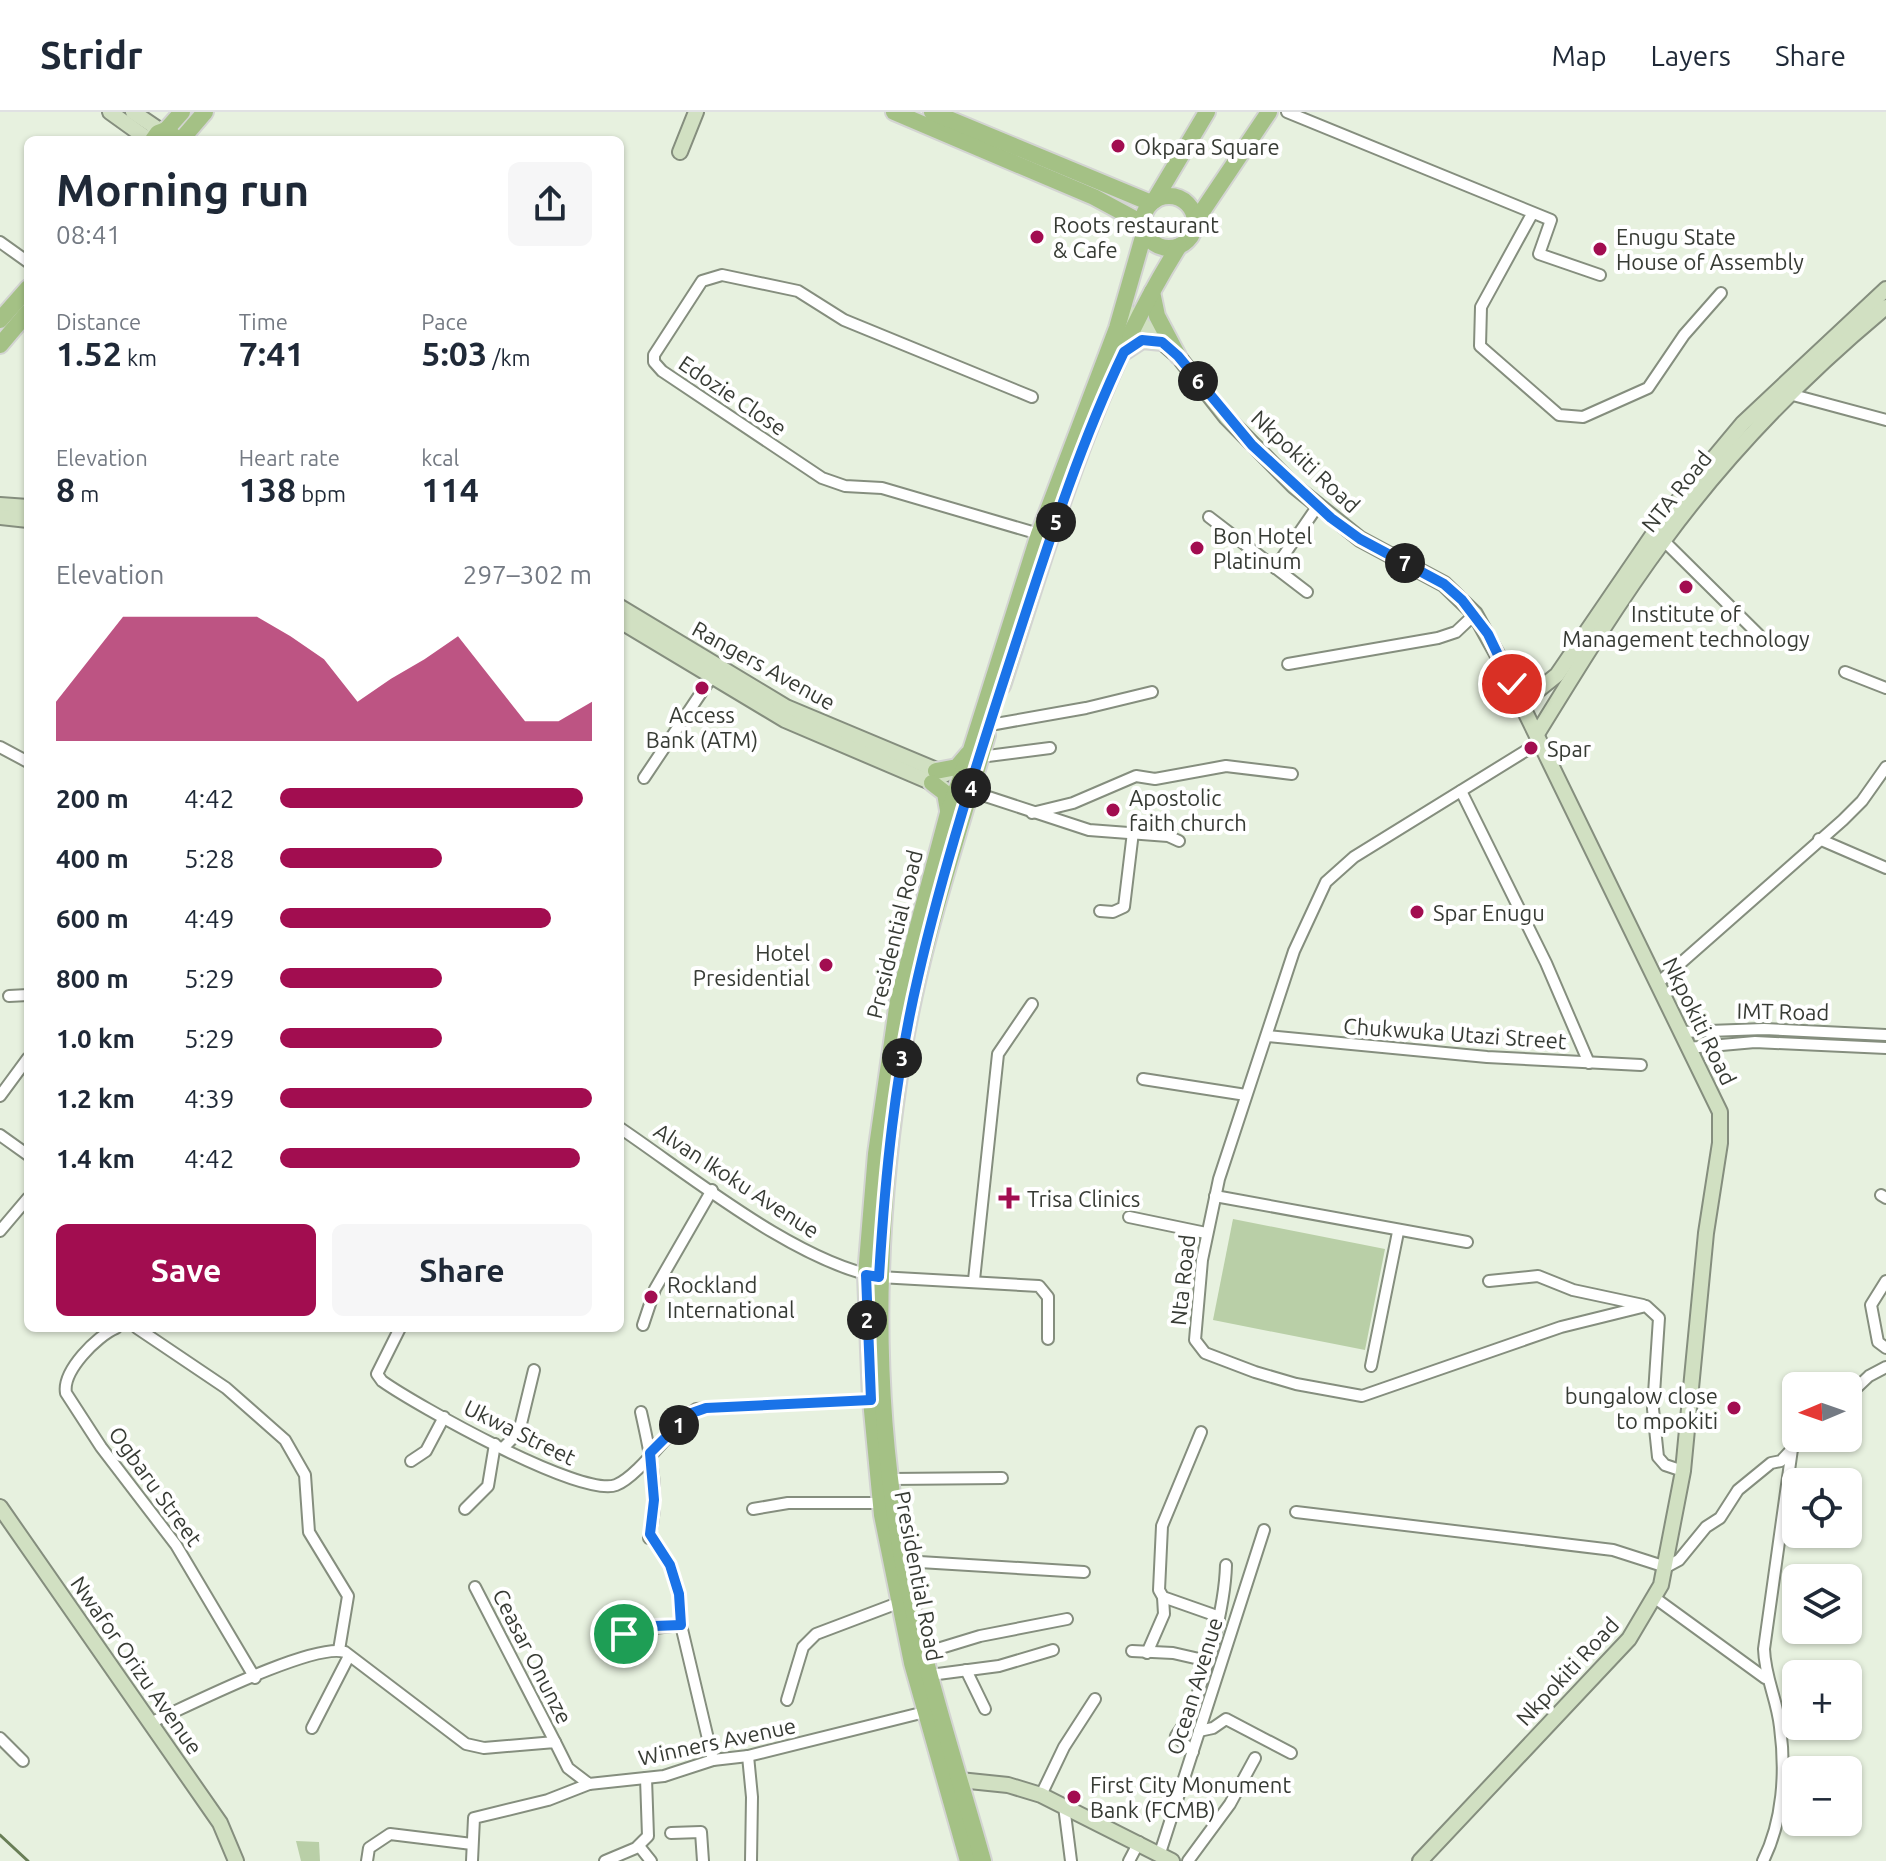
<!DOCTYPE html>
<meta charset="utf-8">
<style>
body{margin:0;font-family:Ubuntu,sans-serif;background:#f6f6f7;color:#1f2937;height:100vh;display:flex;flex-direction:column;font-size:30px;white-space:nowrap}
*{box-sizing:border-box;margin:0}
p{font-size:26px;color:#747a83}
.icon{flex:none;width:44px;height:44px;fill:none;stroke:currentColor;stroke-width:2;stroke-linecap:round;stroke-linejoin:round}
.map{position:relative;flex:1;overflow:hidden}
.panel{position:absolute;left:24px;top:24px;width:600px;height:1196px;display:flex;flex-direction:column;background:#fff;border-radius:12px;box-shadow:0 2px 6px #0004}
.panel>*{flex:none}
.needle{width:52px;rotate:268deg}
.controls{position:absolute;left:1782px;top:1260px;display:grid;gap:16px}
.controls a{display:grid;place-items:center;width:80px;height:80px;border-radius:12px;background:#fff;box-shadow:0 2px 6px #0004;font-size:40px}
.pin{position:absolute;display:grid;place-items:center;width:68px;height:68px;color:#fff;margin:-34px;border:4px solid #fff;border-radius:50%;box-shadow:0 2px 8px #0007}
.km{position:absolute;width:40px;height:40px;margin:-20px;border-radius:50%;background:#222;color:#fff;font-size:22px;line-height:40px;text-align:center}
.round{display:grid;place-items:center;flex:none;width:84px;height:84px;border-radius:12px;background:#f6f6f7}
.summary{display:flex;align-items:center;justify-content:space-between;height:136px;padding:0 32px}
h1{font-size:44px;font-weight:700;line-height:60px}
.stats{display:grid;grid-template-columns:repeat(3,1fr);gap:12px;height:136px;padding:8px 32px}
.stats div{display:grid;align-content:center}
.stats b{font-size:34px;font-weight:700}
.stats small{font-size:22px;font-weight:400}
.stats p{font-size:22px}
.chart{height:224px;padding:16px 32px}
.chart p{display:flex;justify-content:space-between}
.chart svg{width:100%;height:144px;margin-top:8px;fill:#a20d50;opacity:.7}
.button{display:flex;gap:16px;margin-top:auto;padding:16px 32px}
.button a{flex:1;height:92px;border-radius:12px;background:#a20d50;color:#fff;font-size:32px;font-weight:700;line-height:92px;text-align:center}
.button a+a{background:#f6f6f7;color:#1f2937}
ul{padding:0 32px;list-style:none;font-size:26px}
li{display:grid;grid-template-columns:128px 96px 1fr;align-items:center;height:60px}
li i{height:20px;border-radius:10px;background:#a20d50}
header{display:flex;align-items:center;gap:48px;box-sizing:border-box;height:112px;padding:0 40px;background:#fff;border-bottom:2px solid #e0e1e3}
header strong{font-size:38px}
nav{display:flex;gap:44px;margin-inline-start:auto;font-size:28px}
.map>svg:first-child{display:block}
.green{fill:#b9cfa7}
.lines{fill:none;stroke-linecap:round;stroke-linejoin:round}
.stream{stroke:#687e56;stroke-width:3}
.street-casing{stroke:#858e7e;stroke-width:14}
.secondary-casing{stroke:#858e7e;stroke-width:18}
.primary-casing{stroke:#d3d4d2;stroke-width:20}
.street{stroke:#fff;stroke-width:10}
.secondary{stroke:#d1e0c2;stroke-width:14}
.primary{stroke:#a4c185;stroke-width:16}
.route-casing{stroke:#fff;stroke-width:16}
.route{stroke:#1a73e8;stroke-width:10}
.poi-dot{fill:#a20d50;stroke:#fff;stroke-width:3}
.labels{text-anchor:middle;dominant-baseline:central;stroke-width:8;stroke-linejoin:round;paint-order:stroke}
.poi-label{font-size:22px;fill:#373b34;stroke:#fff;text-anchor:start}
.street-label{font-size:22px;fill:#373b34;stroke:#fff}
</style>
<header>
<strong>Stridr</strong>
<nav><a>Map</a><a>Layers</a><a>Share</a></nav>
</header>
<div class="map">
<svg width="1886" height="1749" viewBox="0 0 1886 1749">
<rect width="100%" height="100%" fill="#e7f1df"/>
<g class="green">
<path d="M1233,1107L1385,1137L1365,1238L1213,1208Z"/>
<path d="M296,1729L319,1730L320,1749H301Z"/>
</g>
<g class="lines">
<path class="stream" d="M0,1723L28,1749"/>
<g class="street-casing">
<g id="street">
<path d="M1287,0L1551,108L1539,142L1600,163"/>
<path d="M1532,102L1481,195L1480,234L1559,303L1583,305L1648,276L1684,223L1721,181"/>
<path d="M0,130L28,150"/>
<path d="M1793,283L1886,308"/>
<path d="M1032,285L844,208L798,179L722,163L702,169L654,243V250L662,259L822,366L845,374L882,376L1039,422"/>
<path d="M1209,405L1307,480"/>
<path d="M1663,428L1759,523"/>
<path d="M1275,456L1317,395"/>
<path d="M1288,552L1438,526L1456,520L1475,502"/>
<path d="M1845,560L1886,576"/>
<path d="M990,613L1086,596L1152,580"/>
<path d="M1540,630L1354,745L1326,770L1294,839L1219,1067L1202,1148L1195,1228L1205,1241L1255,1260L1296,1272L1362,1284L1561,1215L1646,1194L1659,1206L1653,1297L1658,1345L1665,1353L1683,1359"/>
<path d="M0,635L28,650"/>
<path d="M980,645L1050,636"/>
<path d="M644,666L711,566"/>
<path d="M970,679L1089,718L1168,724L1179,729"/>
<path d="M1461,679L1546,851L1589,951"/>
<path d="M1032,701L1073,691L1136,664L1155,667L1226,654L1292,662"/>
<path d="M1819,727L1886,756"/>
<path d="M1100,799L1113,800L1124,795L1133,720"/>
<path d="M1657,872L1843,708L1862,689L1886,655"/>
<path d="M9,884L28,883"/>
<path d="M1681,920L1764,917L1886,923"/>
<path d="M1267,924L1487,945L1641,953"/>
<path d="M1688,936L1755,930L1886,936"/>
<path d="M1143,967L1246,983"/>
<path d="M0,984L28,946"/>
<path d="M620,1016C691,1064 796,1150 879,1165L1039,1174L1048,1185V1227"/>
<path d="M0,1023L28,1043"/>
<path d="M1881,1083L1886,1086"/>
<path d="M1215,1084L1467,1130"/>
<path d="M1129,1105L1206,1121"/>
<path d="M0,1119L28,1086"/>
<path d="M974,1168L998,942L1032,892"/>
<path d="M1489,1169L1538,1164L1573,1178L1643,1193"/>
<path d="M1886,1169L1871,1193L1878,1230L1886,1236"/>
<path d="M643,1213L655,1177L712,1078"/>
<path d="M116,1216C97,1224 62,1259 66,1281L101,1335L176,1433L255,1566"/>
<path d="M137,1216L226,1276L285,1328L305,1363L309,1420L348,1484L339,1538"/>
<path d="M400,1216L377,1262L382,1269C416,1293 581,1386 616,1373C639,1364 672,1315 696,1297L871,1288"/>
<path d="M1371,1254L1398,1120"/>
<path d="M1848,1284L1869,1264L1886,1255"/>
<path d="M641,1300C650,1341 661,1384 649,1426"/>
<path d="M1201,1320L1162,1414L1159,1478L1163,1485L1217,1504"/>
<path d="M503,1336L519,1320L534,1258"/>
<path d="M411,1349L426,1339L444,1305"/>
<path d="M891,1367L1002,1366"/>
<path d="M465,1397L488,1374L495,1332"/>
<path d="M753,1397L788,1391H881"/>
<path d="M1296,1400L1613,1438L1666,1455L1679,1448L1706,1415L1720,1406L1738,1378L1771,1351L1781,1349L1802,1326"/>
<path d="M650,1422L670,1453L679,1482L681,1513L713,1648"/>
<path d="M903,1449L1084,1460"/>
<path d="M475,1475L555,1630"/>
<path d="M1655,1486L1765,1566"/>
<path d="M610,1521L681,1513"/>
<path d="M1132,1539L1173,1541L1208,1549"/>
<path d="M1147,1541L1164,1502L1163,1485"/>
<path d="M921,1542L980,1524L1067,1507"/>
<path d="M966,1558L985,1597"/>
<path d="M930,1563L999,1554L1053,1538"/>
<path d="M787,1588L803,1535L816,1522L898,1491"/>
<path d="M150,1611C186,1595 313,1530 345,1540L466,1632L484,1636L555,1630L568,1656L589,1672L664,1664L713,1648L748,1644L925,1600"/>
<path d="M312,1616L349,1544"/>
<path d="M1199,1619L1213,1616L1226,1607L1291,1641"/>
<path d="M0,1626L23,1649"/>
<path d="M1193,1640L1176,1624C1180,1617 1186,1611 1189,1603C1206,1565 1225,1495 1226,1453"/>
<path d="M748,1644L752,1685L751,1749"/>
<path d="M1041,1683L1064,1635L1095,1587"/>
<path d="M1064,1694L1071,1749"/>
<path d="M671,1721L701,1720L703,1749"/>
<path d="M639,1734L651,1749"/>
<path d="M1160,1741L1264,1418"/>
<path d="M367,1749L369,1736L390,1722L472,1732"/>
<path d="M472,1749L474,1706L548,1688L589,1672"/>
<path d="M605,1749L636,1736L648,1724L646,1666"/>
<path d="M1129,1749L1139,1730"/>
<path d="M1188,1749L1230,1692L1255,1646"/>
<path d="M1763,1749C1783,1709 1786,1660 1780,1615C1777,1587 1765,1566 1764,1537L1792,1337"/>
</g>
</g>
<g class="secondary-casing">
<g id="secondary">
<path d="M110,0L149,28"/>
<path d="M133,0L161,19"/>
<path d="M680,40L696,0"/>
<path d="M1129,201L1178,244L1226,305L1294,374L1360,427L1444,472L1475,502L1497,542L1720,1000V1031L1706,1121L1683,1359L1661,1473L1629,1527L1420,1749"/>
<path d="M0,393L28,395"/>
<path d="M0,405L28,408"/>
<path d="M620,495L786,595L946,662"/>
<path d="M620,509L785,608L942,675"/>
<path d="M1522,591L1557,563L1667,402L1743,311L1886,177"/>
<path d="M1537,622C1577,557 1618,490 1664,428C1727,342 1804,263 1886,195"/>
<path d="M0,1395L220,1711L236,1749"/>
<path d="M950,1667L1008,1673L1041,1683L1172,1749"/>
</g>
</g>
<g class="primary-casing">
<g id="primary">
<path d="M894,0L1094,85L1144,112"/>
<path d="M932,0L1151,91"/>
<path d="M166,18L182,0"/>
<path d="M153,28L158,21L166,18L178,28"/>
<path d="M181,28L205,0"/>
<circle cx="1169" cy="110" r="26"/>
<path d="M1154,89L1207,0"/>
<path d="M1195,110L1269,0"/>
<path d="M1152,180L1157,204L1178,244"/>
<path d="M0,208L28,176"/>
<path d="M0,233L28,200"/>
<path d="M1125,239L1142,228L1162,230"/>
<path d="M1002,574C1051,425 1095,267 1179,134"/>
<path d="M936,659L957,655L968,642"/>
<path d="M932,671L945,681L948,698"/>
<path d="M968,1749L912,1551L882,1403L871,1288L866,1163L876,1042L898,889L948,701L971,638L1039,422L1117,216L1145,118"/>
<path d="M983,1749C955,1650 923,1552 903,1451C871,1282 875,1108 903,939C921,831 957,728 987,623"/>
</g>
</g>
<use href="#street" class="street"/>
<use href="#secondary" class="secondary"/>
<use href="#primary" class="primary"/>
</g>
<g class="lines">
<g class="route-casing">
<path id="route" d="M624,1522L654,1514L681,1513L679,1482L670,1453L650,1422L654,1388L650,1341L689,1302L706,1296L871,1288L866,1163L879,1165C885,1065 895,963 918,865C943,756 978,647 1013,540C1046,439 1078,336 1124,240L1142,228L1162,230L1178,244L1252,333L1331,406L1360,427L1444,472L1462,488L1488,522L1512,572"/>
</g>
<use href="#route" class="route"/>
</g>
<g class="poi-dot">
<circle cx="1118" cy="34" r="8"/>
<circle cx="1037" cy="125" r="8"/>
<circle cx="1600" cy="137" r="8"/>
<circle cx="1197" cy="436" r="8"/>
<circle cx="1686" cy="475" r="8"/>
<circle cx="702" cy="576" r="8"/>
<circle cx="1531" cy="636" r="8"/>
<circle cx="1113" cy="698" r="8"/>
<circle cx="1417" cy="800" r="8"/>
<circle cx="826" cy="853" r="8"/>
<path d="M1005 1074h8v8h8v8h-8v8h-8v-8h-8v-8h8z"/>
<circle cx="651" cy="1185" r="8"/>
<circle cx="1734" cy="1296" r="8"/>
<circle cx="1074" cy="1685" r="8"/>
</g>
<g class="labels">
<g class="poi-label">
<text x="1134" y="34">Okpara Square</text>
<text x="1053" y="112">Roots restaurant<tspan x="1053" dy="25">&amp; Cafe</tspan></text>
<text x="1616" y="124">Enugu State<tspan x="1616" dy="25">House of Assembly</tspan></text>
<text x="1213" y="423">Bon Hotel<tspan x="1213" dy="25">Platinum</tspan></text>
<text x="1686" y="501" text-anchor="middle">Institute of<tspan x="1686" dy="25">Management technology</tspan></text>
<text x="702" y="602" text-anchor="middle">Access<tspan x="702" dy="25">Bank (ATM)</tspan></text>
<text x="1547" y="636">Spar</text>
<text x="1129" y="685">Apostolic<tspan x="1129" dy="25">faith church</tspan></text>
<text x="1433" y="800">Spar Enugu</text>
<text x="810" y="840" text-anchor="end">Hotel<tspan x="810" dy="25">Presidential</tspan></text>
<text x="1027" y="1086">Trisa Clinics</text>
<text x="667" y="1172">Rockland<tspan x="667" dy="25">International</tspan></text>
<text x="1718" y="1283" text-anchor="end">bungalow close<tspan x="1718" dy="25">to mpokiti</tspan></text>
<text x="1090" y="1672">First City Monument<tspan x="1090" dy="25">Bank (FCMB)</tspan></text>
</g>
<g class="street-label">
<text transform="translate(733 283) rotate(34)">Edozie Close</text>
<text transform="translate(1306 349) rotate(43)">Nkpokiti Road</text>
<text transform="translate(1676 379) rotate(-51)">NTA Road</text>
<text transform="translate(764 553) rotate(29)">Rangers Avenue</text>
<text transform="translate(894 822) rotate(-76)">Presidential Road</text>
<text transform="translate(1783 899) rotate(1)">IMT Road</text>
<text transform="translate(1700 909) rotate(64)">Nkpokiti Road</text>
<text transform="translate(1455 921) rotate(4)">Chukwuka Utazi Street</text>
<text transform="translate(737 1068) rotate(33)">Alvan Ikoku Avenue</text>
<text transform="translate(1182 1168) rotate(-84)">Nta Road</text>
<text transform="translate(520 1320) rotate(26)">Ukwa Street</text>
<text transform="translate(156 1374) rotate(54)">Ogbaru Street</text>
<text transform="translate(919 1464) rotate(79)">Presidential Road</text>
<text transform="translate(533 1544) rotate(63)">Ceasar Onunze</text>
<text transform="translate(137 1553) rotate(55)">Nwafor Orizu Avenue</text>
<text transform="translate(1567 1559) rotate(-47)">Nkpokiti Road</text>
<text transform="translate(1194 1574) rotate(-73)">Ocean Avenue</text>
<text transform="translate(717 1629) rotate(-12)">Winners Avenue</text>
</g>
</g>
</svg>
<div class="controls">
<a><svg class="needle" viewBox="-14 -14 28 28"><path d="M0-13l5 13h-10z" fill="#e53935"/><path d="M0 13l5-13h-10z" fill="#747a83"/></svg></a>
<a><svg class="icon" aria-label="locate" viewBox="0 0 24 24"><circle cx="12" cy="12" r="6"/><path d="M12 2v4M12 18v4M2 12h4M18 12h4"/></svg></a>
<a><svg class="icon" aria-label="layers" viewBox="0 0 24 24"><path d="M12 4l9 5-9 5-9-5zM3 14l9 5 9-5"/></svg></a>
<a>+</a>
<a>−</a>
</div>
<div class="pin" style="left:624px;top:1522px;background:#1e9e55"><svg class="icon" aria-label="arrive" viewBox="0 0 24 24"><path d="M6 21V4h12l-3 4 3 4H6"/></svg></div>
<div class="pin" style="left:1512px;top:572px;background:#d93025"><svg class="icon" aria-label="check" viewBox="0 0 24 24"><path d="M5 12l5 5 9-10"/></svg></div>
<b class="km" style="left:679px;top:1313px">1</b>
<b class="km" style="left:867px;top:1208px">2</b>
<b class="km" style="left:902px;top:946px">3</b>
<b class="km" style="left:971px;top:676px">4</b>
<b class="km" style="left:1056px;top:410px">5</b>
<b class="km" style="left:1198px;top:269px">6</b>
<b class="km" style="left:1405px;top:451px">7</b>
<section class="panel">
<div class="summary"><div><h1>Morning run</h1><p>08:41</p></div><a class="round"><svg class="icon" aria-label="share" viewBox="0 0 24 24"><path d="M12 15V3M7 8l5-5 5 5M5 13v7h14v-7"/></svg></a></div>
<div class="stats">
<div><p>Distance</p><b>1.52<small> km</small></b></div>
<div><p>Time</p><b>7:41</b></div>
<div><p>Pace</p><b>5:03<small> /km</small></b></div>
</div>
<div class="stats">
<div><p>Elevation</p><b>8<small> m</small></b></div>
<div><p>Heart rate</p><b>138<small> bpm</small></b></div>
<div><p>kcal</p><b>114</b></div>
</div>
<div class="chart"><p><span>Elevation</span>297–302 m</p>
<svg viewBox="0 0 160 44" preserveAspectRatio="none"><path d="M0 44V32L10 19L20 6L30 6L40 6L50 6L60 6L70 12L80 19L90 32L100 25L110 19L120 12L130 25L140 38L150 38L160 32V44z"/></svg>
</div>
<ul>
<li><b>200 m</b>4:42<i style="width:97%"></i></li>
<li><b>400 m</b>5:28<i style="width:52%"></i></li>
<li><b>600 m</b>4:49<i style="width:87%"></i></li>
<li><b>800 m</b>5:29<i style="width:52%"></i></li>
<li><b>1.0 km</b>5:29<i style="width:52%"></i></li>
<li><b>1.2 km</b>4:39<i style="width:100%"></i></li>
<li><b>1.4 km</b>4:42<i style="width:96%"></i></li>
</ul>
<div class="button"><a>Save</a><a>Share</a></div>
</section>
</div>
